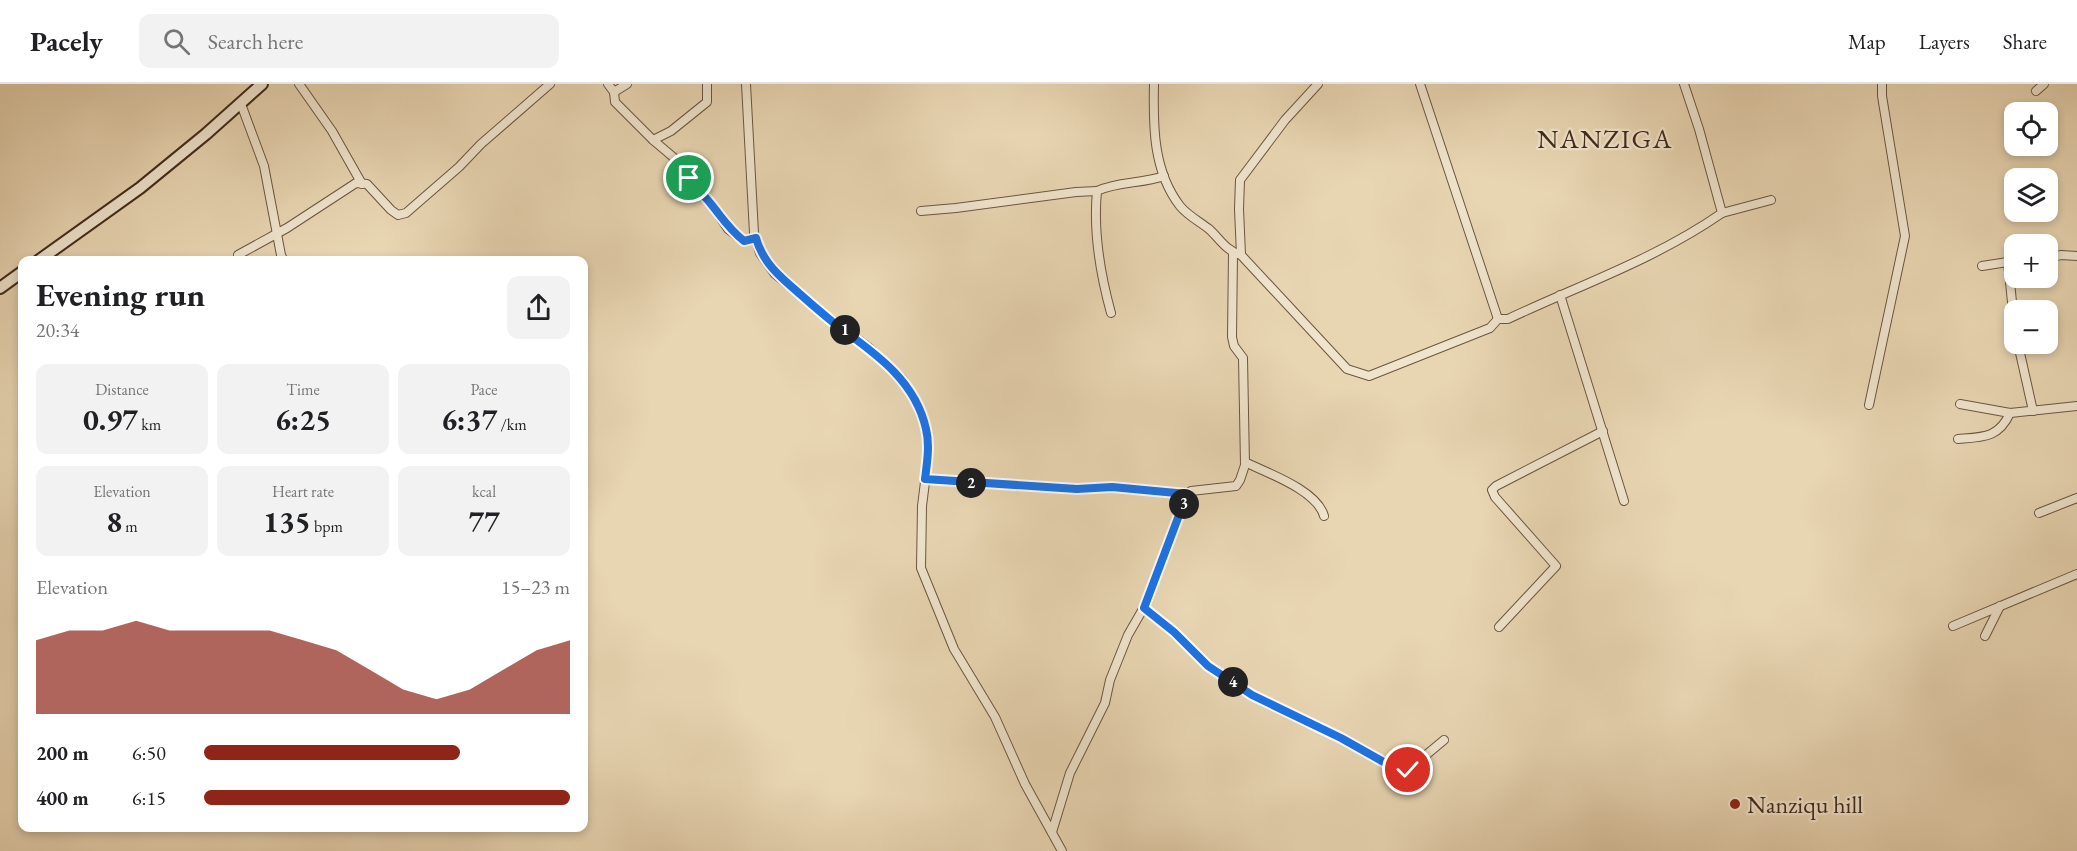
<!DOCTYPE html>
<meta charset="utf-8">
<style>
body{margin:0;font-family:"EB Garamond",serif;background:#f2f2f2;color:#202124;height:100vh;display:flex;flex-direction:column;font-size:22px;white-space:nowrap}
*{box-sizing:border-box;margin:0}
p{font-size:20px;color:#757577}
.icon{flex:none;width:33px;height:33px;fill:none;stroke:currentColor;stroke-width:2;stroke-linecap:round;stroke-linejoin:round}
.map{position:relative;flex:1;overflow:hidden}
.side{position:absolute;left:18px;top:172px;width:570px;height:576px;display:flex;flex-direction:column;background:#fff;border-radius:12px;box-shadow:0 3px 9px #0003}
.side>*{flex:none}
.tools{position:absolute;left:2004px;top:18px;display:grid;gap:12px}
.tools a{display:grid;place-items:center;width:54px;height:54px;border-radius:12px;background:#fff;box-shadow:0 3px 9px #0003;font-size:30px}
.pin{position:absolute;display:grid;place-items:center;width:51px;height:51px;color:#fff;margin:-26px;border:3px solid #fff;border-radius:50%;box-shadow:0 2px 6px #0007}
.km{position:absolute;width:30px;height:30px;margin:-15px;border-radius:50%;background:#222;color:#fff;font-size:16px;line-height:30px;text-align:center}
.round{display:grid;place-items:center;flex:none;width:63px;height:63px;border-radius:12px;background:#f2f2f2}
.head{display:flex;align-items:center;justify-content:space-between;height:102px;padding:0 18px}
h1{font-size:33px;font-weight:700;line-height:45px}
.figures{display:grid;grid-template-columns:repeat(3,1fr);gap:9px;height:102px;padding:6px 18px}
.figures div{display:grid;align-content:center;border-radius:12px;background:#f2f2f2;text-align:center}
.figures b{font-size:30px;font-weight:700}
.figures small{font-size:16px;font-weight:400}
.figures p{font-size:16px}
.chart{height:168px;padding:12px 18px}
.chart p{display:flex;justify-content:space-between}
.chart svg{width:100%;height:108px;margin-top:6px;fill:#8f2418;opacity:.7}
ul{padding:0 18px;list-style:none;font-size:20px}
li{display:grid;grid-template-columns:96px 72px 1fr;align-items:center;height:45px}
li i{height:15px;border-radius:8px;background:#8f2418}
header{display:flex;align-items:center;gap:36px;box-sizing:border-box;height:84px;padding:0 30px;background:#fff;border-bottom:2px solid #e0e0e0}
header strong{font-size:28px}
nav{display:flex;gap:33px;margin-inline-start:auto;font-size:21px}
.search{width:420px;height:54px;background:#f2f2f2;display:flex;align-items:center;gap:15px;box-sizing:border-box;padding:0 21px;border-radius:12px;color:#757577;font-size:22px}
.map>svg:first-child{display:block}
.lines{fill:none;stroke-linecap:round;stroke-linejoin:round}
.street-casing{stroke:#6c5541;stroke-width:10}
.secondary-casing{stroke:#422a1b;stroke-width:14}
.street{stroke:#f0e4cd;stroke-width:8}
.secondary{stroke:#f0e4cd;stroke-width:10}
.route-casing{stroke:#fff;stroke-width:12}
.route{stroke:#1a73e8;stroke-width:8}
.poi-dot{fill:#8f2418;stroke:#f0e4cd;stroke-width:2}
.labels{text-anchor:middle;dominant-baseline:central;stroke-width:4.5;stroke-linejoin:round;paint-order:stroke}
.poi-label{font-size:24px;fill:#422a1b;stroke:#f0e4cd;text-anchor:start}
.quarter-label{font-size:27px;letter-spacing:1.5px;fill:#422a1b;stroke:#f0e4cd}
</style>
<header>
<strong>Pacely</strong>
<div class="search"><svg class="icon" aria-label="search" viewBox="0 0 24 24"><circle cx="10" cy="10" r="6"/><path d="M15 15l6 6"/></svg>Search here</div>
<nav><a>Map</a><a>Layers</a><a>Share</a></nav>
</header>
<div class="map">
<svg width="2077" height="767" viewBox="0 0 2077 767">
<rect width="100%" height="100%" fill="#e8d5b2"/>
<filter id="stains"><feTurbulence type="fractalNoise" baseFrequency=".00333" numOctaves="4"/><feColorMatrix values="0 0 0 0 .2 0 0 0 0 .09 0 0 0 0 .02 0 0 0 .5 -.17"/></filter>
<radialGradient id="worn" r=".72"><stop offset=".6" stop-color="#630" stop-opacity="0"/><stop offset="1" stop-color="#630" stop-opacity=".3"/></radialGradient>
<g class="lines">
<g class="street-casing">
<g id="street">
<path d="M299,0L332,47L362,100"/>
<path d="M608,0L614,8L615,18L653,56L679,78L697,107L710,118L728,145L744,157L756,154"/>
<path d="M746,0L754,149L760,169L775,190L835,239L868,263L902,295L917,320L927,346L928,374L922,422L921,484L954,565L995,633L1025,700L1062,767"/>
<path d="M1154,0C1153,42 1153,87 1180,122C1187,131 1200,138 1209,145C1220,155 1226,167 1241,171L1347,285L1369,292L1490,244L1498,235H1508C1580,201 1656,175 1722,129L1699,45L1684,0"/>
<path d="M1420,0L1498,235"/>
<path d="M2036,7L2044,0"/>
<path d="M614,8L627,0"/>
<path d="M241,20L264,82L281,171L284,177"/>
<path d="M653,56L671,47L707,18V0"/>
<path d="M921,127L956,124L1076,108L1097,107"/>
<path d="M1722,129L1771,116"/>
<path d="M238,171L287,144L356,99L367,100L391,126L398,131L406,129L459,83L481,60L550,0"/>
<path d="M1241,171L1239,125L1240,96L1285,36L1318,0"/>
<path d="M2048,174L2061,171L2077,172"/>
<path d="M2008,178L2014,238"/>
<path d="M1982,182L2014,177"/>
<path d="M1560,211L1624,417"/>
<path d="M1111,229C1100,189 1093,148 1097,107C1118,97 1142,100 1164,92"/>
<path d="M2018,260L2033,327"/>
<path d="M1960,320L2010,329L2077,322"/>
<path d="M1869,321L1905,152L1882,12V0"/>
<path d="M1958,355C1983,353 1999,354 2010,329"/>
<path d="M1245,378C1267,389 1317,406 1324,432"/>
<path d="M925,395L1077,405L1112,403L1187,410L1191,407L1236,402L1240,396L1245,381L1243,274L1234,262L1232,253L1233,169"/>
<path d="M2039,429L2077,414"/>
<path d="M1144,524L1174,548L1208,582L1252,611L1341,654L1389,681L1408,686L1444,656"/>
<path d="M1953,542L2077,490"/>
<path d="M1499,543L1556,482L1495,413L1492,406L1496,402L1603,347"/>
<path d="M1985,552L2000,522"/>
<path d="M1052,748L1070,689L1105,619L1110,596L1128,551L1147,518L1187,410"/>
</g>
</g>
<g class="secondary-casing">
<g id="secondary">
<path d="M38,177L140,104L206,50L262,0"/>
<path d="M0,204L22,188"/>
</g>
</g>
<use href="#street" class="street"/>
<use href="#secondary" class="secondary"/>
</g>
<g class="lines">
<g class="route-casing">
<path id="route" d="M689,94C696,104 704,111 711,120C724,136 728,144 744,157L756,154C763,179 780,193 800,210C811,220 823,230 835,240C873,268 915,295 926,345C930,361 927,379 925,395L1077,405L1112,403L1187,410L1144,524L1174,548L1208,582L1252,611L1341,654L1389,681L1408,686"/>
</g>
<use href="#route" class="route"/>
</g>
<circle class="poi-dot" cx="1735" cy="720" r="6"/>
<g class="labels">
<g class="poi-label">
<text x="1747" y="720">Nanziqu hill</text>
</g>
<g class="quarter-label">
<text x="1605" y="54">NANZIGA</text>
</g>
</g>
<rect width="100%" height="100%" filter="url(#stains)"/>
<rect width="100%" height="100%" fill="url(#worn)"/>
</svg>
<div class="tools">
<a><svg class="icon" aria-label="locate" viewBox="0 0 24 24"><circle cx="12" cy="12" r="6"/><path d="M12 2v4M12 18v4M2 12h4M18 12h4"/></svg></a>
<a><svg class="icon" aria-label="layers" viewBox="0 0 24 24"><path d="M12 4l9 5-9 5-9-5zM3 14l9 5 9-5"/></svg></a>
<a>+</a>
<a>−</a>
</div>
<div class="pin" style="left:689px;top:94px;background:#1e9e55"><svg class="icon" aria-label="arrive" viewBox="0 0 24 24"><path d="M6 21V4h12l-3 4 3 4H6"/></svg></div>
<div class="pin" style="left:1408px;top:686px;background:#d93025"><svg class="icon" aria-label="check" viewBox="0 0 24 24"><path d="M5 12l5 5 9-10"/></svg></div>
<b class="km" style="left:845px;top:246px">1</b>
<b class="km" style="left:971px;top:399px">2</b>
<b class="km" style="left:1184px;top:420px">3</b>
<b class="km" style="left:1233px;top:598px">4</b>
<section class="side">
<div class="head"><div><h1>Evening run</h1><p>20:34</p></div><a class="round"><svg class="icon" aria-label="share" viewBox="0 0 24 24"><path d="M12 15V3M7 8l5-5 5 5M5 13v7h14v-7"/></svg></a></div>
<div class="figures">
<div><p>Distance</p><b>0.97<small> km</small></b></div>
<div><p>Time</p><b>6:25</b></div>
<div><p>Pace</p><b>6:37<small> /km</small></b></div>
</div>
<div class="figures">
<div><p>Elevation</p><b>8<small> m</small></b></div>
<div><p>Heart rate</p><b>135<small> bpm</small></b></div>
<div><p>kcal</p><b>77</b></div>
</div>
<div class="chart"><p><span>Elevation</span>15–23 m</p>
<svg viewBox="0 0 160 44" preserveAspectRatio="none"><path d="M0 44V14L10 10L20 10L30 6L40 10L50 10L60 10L70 10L80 14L90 18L100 26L110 34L120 38L130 34L140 26L150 18L160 14V44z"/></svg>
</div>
<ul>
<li><b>200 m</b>6:50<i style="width:70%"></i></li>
<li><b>400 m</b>6:15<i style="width:100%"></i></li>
</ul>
</section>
</div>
